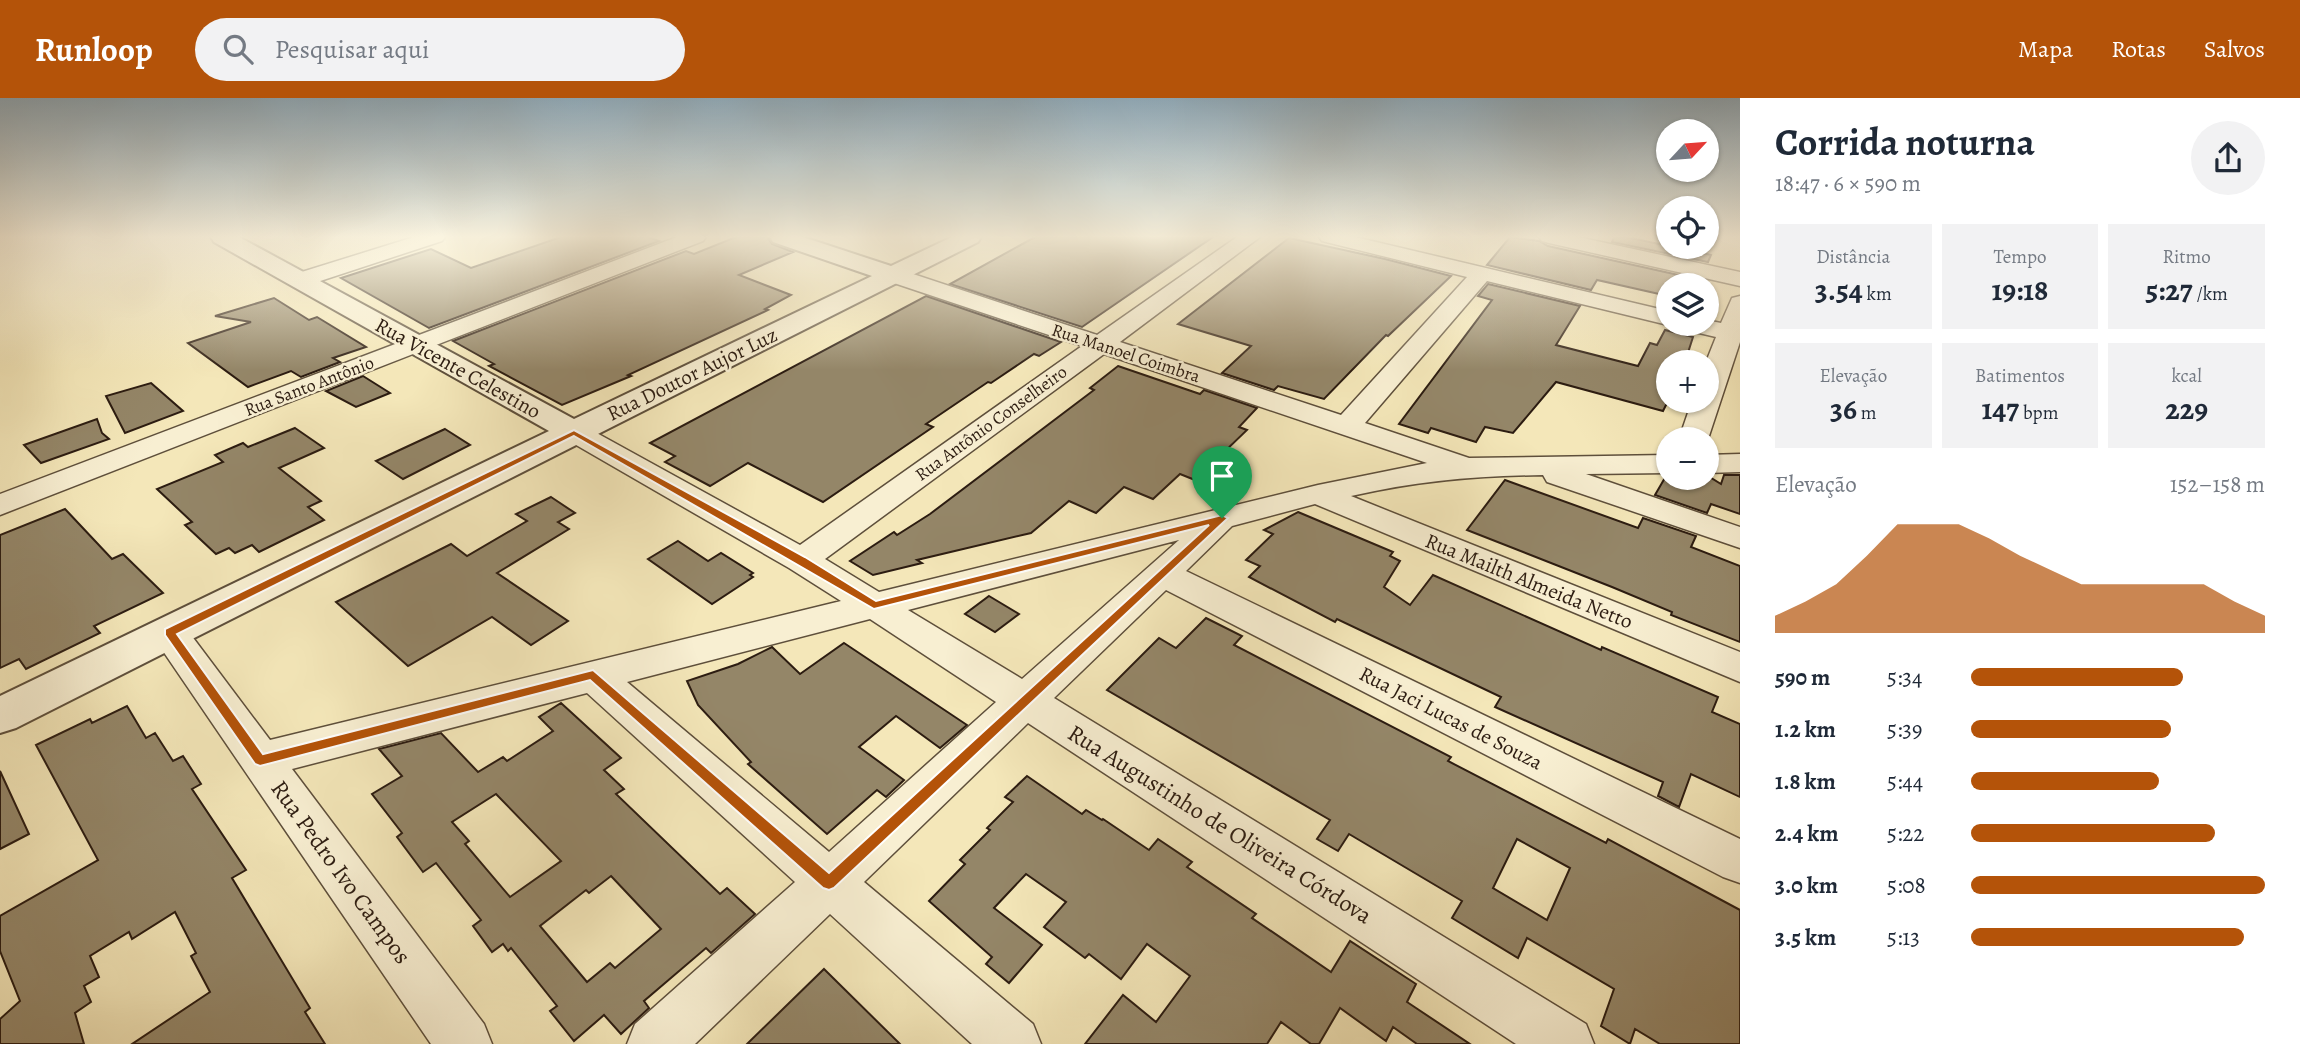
<!DOCTYPE html>
<html lang="pt">
<meta charset="utf-8">
<style>
body{margin:0;font-family:Alegreya,serif;background:#f2f2f3;color:#1f2937;height:100vh;display:flex;flex-direction:column;font-size:26px;white-space:nowrap}
*{box-sizing:border-box;margin:0}
p{font-size:23px;color:#747a83}
.icon{flex:none;width:38px;height:38px;fill:none;stroke:currentColor;stroke-width:2;stroke-linecap:round;stroke-linejoin:round}
.map{position:relative;flex:1;overflow:hidden}
.side{display:flex;flex-direction:column;background:#fff;width:560px}
.side>*{flex:none}
.needle{width:46px;rotate:64deg}
.fabs{position:absolute;left:1656px;top:21px;display:grid;gap:14px}
.fabs a{display:grid;place-items:center;width:63px;height:63px;border-radius:50%;background:#fff;box-shadow:0 2px 5px #0004;font-size:35px}
.pin{position:absolute;display:grid;place-items:center;width:60px;height:60px;color:#fff;margin:-72px -30px;border-radius:50% 50% 50% 0;rotate:-45deg;box-shadow:0 0 7px #0007}
.pin .icon{rotate:45deg}
.round{display:grid;place-items:center;flex:none;width:74px;height:74px;border-radius:37px;background:#f2f2f3}
.overview{display:flex;align-items:center;justify-content:space-between;height:119px;padding:0 35px}
h1{font-size:38px;font-weight:600;line-height:52px}
.stats{display:grid;grid-template-columns:repeat(3,1fr);gap:10px;height:119px;padding:7px 35px}
.stats div{display:grid;align-content:center;border-radius:0px;background:#f2f2f3;text-align:center}
.stats b{font-size:30px;font-weight:600}
.stats small{font-size:19px;font-weight:400}
.stats p{font-size:19px}
.chart{height:196px;padding:14px 35px}
.chart p{display:flex;justify-content:space-between}
.chart svg{width:100%;height:126px;margin-top:7px;fill:#b45309;opacity:.7}
ul{padding:0 35px;list-style:none;font-size:23px}
li{display:grid;grid-template-columns:112px 84px 1fr;align-items:center;height:52px}
li i{height:18px;border-radius:9px;background:#b45309}
header{display:flex;align-items:center;gap:42px;box-sizing:border-box;height:98px;padding:0 35px;background:#b45309;color:#fff}
header strong{font-size:33px}
nav{display:flex;gap:38px;margin-inline-start:auto;font-size:24px}
.search{width:490px;height:63px;background:#f2f2f3;display:flex;align-items:center;gap:18px;box-sizing:border-box;padding:0 24px;border-radius:38px;color:#747a83;font-size:26px}
main{display:flex;flex:1;min-height:0}
.map>svg:first-child{display:block}
.building{fill:#948668;stroke:#2c1c11;stroke-width:2;fill-rule:evenodd}
.lines{fill:none;stroke-linecap:round;stroke-linejoin:round}
.minor-casing{stroke:#5e4f3b;stroke-width:3}
.tertiary-casing{stroke:#5e4f3b;stroke-width:4}
.minor{fill:#f8efd2;fill-rule:evenodd}
.tertiary{fill:#f8efd2;fill-rule:evenodd}
.route{fill:#b45309;stroke:#fff;stroke-width:2;fill-rule:evenodd}
.labels{text-anchor:middle;dominant-baseline:central;stroke-width:5;stroke-linejoin:round;paint-order:stroke}
.far-street-label{font-size:18px;fill:#2c1c11;stroke:#f8efd2}
.street-label{font-size:21px;fill:#2c1c11;stroke:#f8efd2}
.near-street-label{font-size:24px;fill:#2c1c11;stroke:#f8efd2}
</style>
<header>
<strong>Runloop</strong>
<div class="search"><svg class="icon" aria-label="search" viewBox="0 0 24 24"><circle cx="10" cy="10" r="6"/><path d="M15 15l6 6"/></svg>Pesquisar aqui</div>
<nav><a>Mapa</a><a>Rotas</a><a>Salvos</a></nav>
</header>
<main>
<div class="map">
<svg width="1740" height="946" viewBox="0 0 1740 946">
<rect width="100%" height="100%" fill="#f4e7b9"/>
<filter id="stains"><feTurbulence type="fractalNoise" baseFrequency=".00286" numOctaves="4"/><feColorMatrix values="0 0 0 0 .2 0 0 0 0 .09 0 0 0 0 .02 0 0 0 .5 -.17"/></filter>
<radialGradient id="worn" r=".72"><stop offset=".6" stop-color="#630" stop-opacity="0"/><stop offset="1" stop-color="#630" stop-opacity=".3"/></radialGradient>
<g class="building">
<path d="M561,139H648L659,143L429,230L341,180L431,151L471,170Z"/>
<path d="M736,139H767L772,146L793,154L739,177L791,197L765,211L768,212L628,277L631,278L562,307L489,268L494,266L453,243L686,153L694,156Z"/>
<path d="M1035,139H1213L1082,229L950,186Z"/>
<path d="M1510,139L1539,143L1548,148L1701,182L1698,187H1668V198L1597,182L1591,192L1487,167Z"/>
<path d="M1614,139H1626L1711,157L1708,164L1612,144Z"/>
<path d="M1289,140L1385,161L1451,178L1388,238L1386,237L1324,301L1278,288L1274,292L1222,275L1251,248L1178,226Z"/>
<path d="M1488,186L1580,208L1556,247L1638,268L1650,245L1657,247L1665,232L1693,239L1685,264H1668V303L1663,313L1556,284L1513,335L1485,329L1476,344L1431,330L1428,335L1399,326L1492,202L1478,198Z"/>
<path d="M926,198L1061,244L1039,258L1034,256L991,285L988,284L926,326L933,329L823,404L748,365L710,388L665,364L675,358L650,345Z"/>
<path d="M274,200L309,222L317,219L366,249L333,260L340,264L301,279L291,273L248,289L188,245L251,224L215,218Z"/>
<path d="M1118,268L1200,296L1204,292L1257,310L1239,329L1247,332L1195,382L1180,376L1153,401L1124,389L1096,415L1069,403L1031,435L917,462L922,465L873,477L850,463L894,434L897,437L930,416L1094,292L1090,290Z"/>
<path d="M363,278L390,295L356,309L326,293Z"/>
<path d="M151,285L183,313L125,335L106,298Z"/>
<path d="M97,321L102,335L109,341L41,365L24,347Z"/>
<path d="M295,330L324,350L279,370L321,403L308,409L324,422L259,454L252,447L235,455L229,450L216,456L185,427L192,424L157,391L223,364L215,357L243,345L248,349Z"/>
<path d="M445,331L470,347L403,381L376,363Z"/>
<path d="M1724,377H1740V416L1711,406L1707,415L1655,397L1666,378L1706,380L1708,378L1721,386Z"/>
<path d="M1505,382L1638,430L1643,420L1696,438L1691,449L1740,468V544L1671,517L1672,514L1612,489L1467,432Z"/>
<path d="M551,399L575,415L558,424L569,431L497,475L568,523L531,547L492,519L408,568L336,504L451,446L467,458L527,423L516,416Z"/>
<path d="M65,411L112,461L123,456L163,495L94,528L100,535L26,571L19,561L0,570V437Z"/>
<path d="M1298,414L1393,454L1390,458L1400,463L1384,489L1410,507L1433,477L1601,552L1602,549L1718,599L1712,614L1740,626V699L1691,676L1679,709L1658,698L1663,684L1495,609L1501,599L1337,521L1335,524L1249,479L1260,468L1246,462L1273,436L1264,432Z"/>
<path d="M678,443L708,463L721,455L753,475L750,477L753,479L712,506L648,461Z"/>
<path d="M989,498L1019,516L995,534L965,516Z"/>
<path d="M1206,520L1242,538L1234,547L1451,659L1448,663L1606,745L1608,741L1740,812V946H1660L1635,931L1630,946L1601,928L1614,891L1527,840L1518,860L1452,820L1462,803L1349,736L1338,753L1317,741L1330,722L1107,592L1159,540L1176,550ZM1517,741L1570,770L1547,822L1493,790Z"/>
<path d="M844,545L967,627L940,650L896,618L859,649L904,682L886,699L877,692L827,736L748,666L751,664L698,607L687,583L738,566L772,549L800,576Z"/>
<path d="M561,605L621,660L604,672L624,691L616,696L720,796L727,790L755,816L711,855L706,850L644,903L649,910L621,936L604,917L574,943L550,913L557,908L511,850L508,853L503,846L492,854L473,828L481,822L436,765L423,774L397,739L402,735L372,696L402,678L379,651L441,635L478,674L503,659L507,663L553,633L539,619ZM496,696L561,763L510,799L465,746L469,743L452,724ZM611,778L661,831L615,870L610,865L587,884L540,828L586,792L589,795Z"/>
<path d="M127,608L146,640L155,635L173,663L183,658L201,686L192,691L246,772L232,780L310,910L305,914L325,946H132L210,894L191,858L196,855L175,814L132,841L129,834L90,858L99,879L84,888L91,904L75,915L84,946H0V921L20,903L0,853V818L98,762L36,647L90,621L92,625Z"/>
<path d="M0,673L29,736L0,751Z"/>
<path d="M1027,678L1082,716L1086,712L1102,722L1103,721L1149,752L1158,741L1192,764L1187,769L1256,816L1252,820L1331,874L1350,843L1416,886L1407,904L1470,946H1417L1393,929L1386,943L1340,910L1319,946H1311L1281,924L1267,946H1085L1123,897L1156,924L1190,878L1147,846L1121,881L1089,856L1085,860L1044,829L1066,804L1026,776L994,810L1042,847L1009,885L986,866L992,859L929,803L965,766L960,762L990,732L987,730L1013,704L1005,699Z"/>
<path d="M824,871L900,946H747Z"/>
</g>
<g class="lines">
<g class="minor-casing">
<g id="minor">
<path d="M414,139H445L442,143L308,187H292L289,182L292,177Z"/>
<path d="M677,139H706L703,143L0,417V396Z"/>
<path d="M1237,139H1260L1120,244L1341,317L1467,179L1322,143L1319,139H1355L1668,213V226H1674L1668,227L1487,183L1365,325L1469,360L1668,357V375L1586,376L1740,429V450L1547,384L1543,377C1474,378 1418,383 1351,398L1740,554V584L1315,406L1232,428L1186,473L1740,741V785L1723,779L1166,492L1054,600L1586,926L1594,946H1516L1028,625L864,784L1033,926L1041,946H972L830,816L695,946H627L635,926L795,784L587,595L292,671L484,926L492,946H431L150,534L156,525L169,521L182,525L270,642L841,503L789,470L564,340L560,334L564,328L574,325L584,328L800,447L1082,248L885,182L882,177L885,172H901L1097,237ZM1104,256L1427,365L1318,387L879,494L825,461ZM1179,442L1022,581L908,512ZM870,521L996,604L829,754L627,584Z"/>
<path d="M1539,139H1578L1740,174V188L1549,145L1542,143Z"/>
<path d="M1740,198V244L1708,341H1679L1692,303H1706V264L1716,239L1682,231L1679,226H1706V222L1721,225L1732,200Z"/>
<path d="M1740,356V374L1706,375V357Z"/>
</g>
</g>
<g class="tertiary-casing">
<path id="tertiary" d="M211,139H239L574,321L872,178L773,144L770,139H803L891,168L952,139H981L978,144L16,630L0,635V598L549,333L214,144Z"/>
</g>
<use href="#minor" class="minor"/>
<use href="#tertiary" class="tertiary"/>
</g>
<linearGradient id="sky" x2="0" y2="1"><stop stop-color="#91adbe"/><stop offset="0.51" stop-color="#faf4e0"/><stop offset="1" stop-color="#faf4e0" stop-opacity="0"/></linearGradient>
<rect width="1740" height="272" fill="url(#sky)"/>
<path class="route" d="M574,332L805,459L876,503L1222,417L1228,420L834,790L829,792L823,790L590,582L260,668L255,666L165,537V531ZM574,338L874,511L1209,427L829,775L593,572L263,656L177,536Z"/>
<g class="labels">
<g class="far-street-label">
<text transform="translate(1126 255) rotate(18)">Rua Manoel Coimbra</text>
<text transform="translate(309 288) rotate(-21)">Rua Santo Antônio</text>
<text transform="translate(991 325) rotate(-36)">Rua Antônio Conselheiro</text>
</g>
<g class="street-label">
<text transform="translate(458 270) rotate(29)">Rua Vicente Celestino</text>
<text transform="translate(692 276) rotate(-26)">Rua Doutor Aujor Luz</text>
<text transform="translate(1529 483) rotate(22)">Rua Mailth Almeida Netto</text>
<text transform="translate(1451 620) rotate(27)">Rua Jaci Lucas de Souza</text>
</g>
<g class="near-street-label">
<text transform="translate(1220 726) rotate(32)">Rua Augustinho de Oliveira Córdova</text>
<text transform="translate(341 774) rotate(54)">Rua Pedro Ivo Campos</text>
</g>
</g>
<rect width="100%" height="100%" filter="url(#stains)"/>
<rect width="100%" height="100%" fill="url(#worn)"/>
</svg>
<div class="fabs">
<a><svg class="needle" viewBox="-14 -14 28 28"><path d="M0-13l5 13h-10z" fill="#e53935"/><path d="M0 13l5-13h-10z" fill="#747a83"/></svg></a>
<a><svg class="icon" aria-label="locate" viewBox="0 0 24 24"><circle cx="12" cy="12" r="6"/><path d="M12 2v4M12 18v4M2 12h4M18 12h4"/></svg></a>
<a><svg class="icon" aria-label="layers" viewBox="0 0 24 24"><path d="M12 4l9 5-9 5-9-5zM3 14l9 5 9-5"/></svg></a>
<a>+</a>
<a>−</a>
</div>
<div class="pin" style="left:1222px;top:420px;background:#1e9e55"><svg class="icon" aria-label="arrive" viewBox="0 0 24 24"><path d="M6 21V4h12l-3 4 3 4H6"/></svg></div>
</div>
<section class="side">
<div class="overview"><div><h1>Corrida noturna</h1><p>18:47 · 6 × 590 m</p></div><a class="round"><svg class="icon" aria-label="share" viewBox="0 0 24 24"><path d="M12 15V3M7 8l5-5 5 5M5 13v7h14v-7"/></svg></a></div>
<div class="stats">
<div><p>Distância</p><b>3.54<small> km</small></b></div>
<div><p>Tempo</p><b>19:18</b></div>
<div><p>Ritmo</p><b>5:27<small> /km</small></b></div>
</div>
<div class="stats">
<div><p>Elevação</p><b>36<small> m</small></b></div>
<div><p>Batimentos</p><b>147<small> bpm</small></b></div>
<div><p>kcal</p><b>229</b></div>
</div>
<div class="chart"><p><span>Elevação</span>152–158 m</p>
<svg viewBox="0 0 160 44" preserveAspectRatio="none"><path d="M0 44V38L10 33L20 27L30 17L40 6L50 6L60 6L70 11L80 17L90 22L100 27L110 27L120 27L130 27L140 27L150 33L160 38V44z"/></svg>
</div>
<ul>
<li><b>590 m</b>5:34<i style="width:72%"></i></li>
<li><b>1.2 km</b>5:39<i style="width:68%"></i></li>
<li><b>1.8 km</b>5:44<i style="width:64%"></i></li>
<li><b>2.4 km</b>5:22<i style="width:83%"></i></li>
<li><b>3.0 km</b>5:08<i style="width:100%"></i></li>
<li><b>3.5 km</b>5:13<i style="width:93%"></i></li>
</ul>
</section>
</main>
